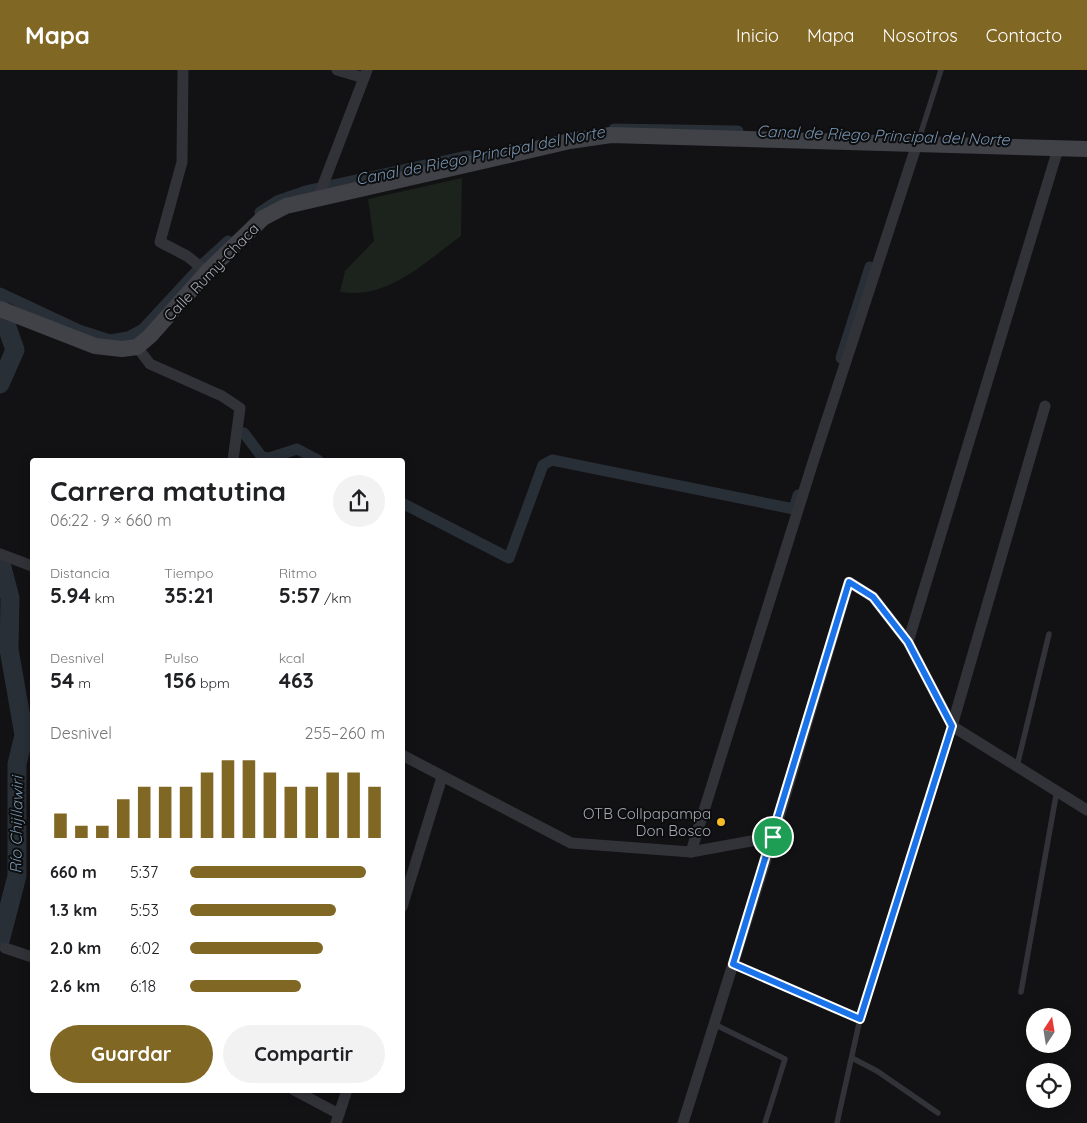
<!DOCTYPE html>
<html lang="es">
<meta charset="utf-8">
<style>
body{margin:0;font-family:Quicksand,sans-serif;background:#f2f2f2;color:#202124;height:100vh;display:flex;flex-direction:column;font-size:19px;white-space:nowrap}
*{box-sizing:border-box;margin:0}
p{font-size:16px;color:#757577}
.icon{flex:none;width:28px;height:28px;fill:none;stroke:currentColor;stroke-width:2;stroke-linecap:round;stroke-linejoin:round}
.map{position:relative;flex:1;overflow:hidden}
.panel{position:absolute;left:30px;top:388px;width:375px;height:635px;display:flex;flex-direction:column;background:#fff;border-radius:5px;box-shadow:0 2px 12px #0003}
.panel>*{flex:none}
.needle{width:32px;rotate:12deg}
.controls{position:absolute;left:1026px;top:938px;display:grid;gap:10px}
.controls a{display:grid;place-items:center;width:45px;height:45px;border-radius:50%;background:#fff;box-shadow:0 2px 12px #0003;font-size:25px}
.pin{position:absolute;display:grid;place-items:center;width:42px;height:42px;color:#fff;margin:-21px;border:2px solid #fff;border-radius:50%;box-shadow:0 1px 5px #0007}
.round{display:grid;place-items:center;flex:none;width:52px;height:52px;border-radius:26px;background:#f2f2f2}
.head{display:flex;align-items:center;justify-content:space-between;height:85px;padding:0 20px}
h1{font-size:28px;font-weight:800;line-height:38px}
.metrics{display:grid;grid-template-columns:repeat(3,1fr);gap:8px;height:85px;padding:5px 20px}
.metrics div{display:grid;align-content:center}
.metrics b{font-size:21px;font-weight:800}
.metrics small{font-size:14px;font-weight:400}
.metrics p{font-size:14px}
.chart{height:140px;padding:10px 20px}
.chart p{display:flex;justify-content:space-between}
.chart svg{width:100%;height:90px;margin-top:5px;stroke:#816724;stroke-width:6}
.cta{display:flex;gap:10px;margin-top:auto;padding:10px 20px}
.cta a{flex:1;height:58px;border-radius:30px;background:#816724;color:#fff;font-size:20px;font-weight:800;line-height:58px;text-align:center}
.cta a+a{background:#f2f2f2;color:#202124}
ul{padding:0 20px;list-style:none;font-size:16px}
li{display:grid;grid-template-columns:80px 60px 1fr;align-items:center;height:38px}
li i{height:12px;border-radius:6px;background:#816724}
header{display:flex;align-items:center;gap:30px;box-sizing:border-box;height:70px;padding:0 25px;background:#816724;color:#fff}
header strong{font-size:24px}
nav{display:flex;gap:28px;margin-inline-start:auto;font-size:18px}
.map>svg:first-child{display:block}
.green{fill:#1c231d}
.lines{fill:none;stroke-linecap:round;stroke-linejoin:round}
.canal{stroke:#282f37;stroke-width:11}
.river{stroke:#282f37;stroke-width:19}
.lane{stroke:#323338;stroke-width:5.5}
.street{stroke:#323338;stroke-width:11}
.secondary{stroke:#404248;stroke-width:16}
.route-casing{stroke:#fff;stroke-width:10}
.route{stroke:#1a73e8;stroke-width:6}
.poi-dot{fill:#f8bc24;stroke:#0d0d0e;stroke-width:2}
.labels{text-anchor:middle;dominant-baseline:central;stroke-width:4;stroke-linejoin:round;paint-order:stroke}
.street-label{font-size:15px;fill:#a2a7b4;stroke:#0d0d0e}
.poi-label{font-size:15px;fill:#a2a7b4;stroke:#0d0d0e;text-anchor:end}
.water-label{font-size:16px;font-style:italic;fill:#7793b1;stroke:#0d0d0e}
</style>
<header>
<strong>Mapa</strong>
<nav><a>Inicio</a><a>Mapa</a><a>Nosotros</a><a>Contacto</a></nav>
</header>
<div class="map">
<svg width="1087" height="1053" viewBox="0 0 1087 1053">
<rect width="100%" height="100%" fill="#121113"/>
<path class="green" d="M462,108L461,166C425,192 388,230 340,222L345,201L374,171L368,129Z"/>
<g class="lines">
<g class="canal">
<path d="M614,59L738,61"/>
<path d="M260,142L277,131L306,121L468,86"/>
<path d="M0,223L79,260L110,270L128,267L143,259L205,192L228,171"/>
<path d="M841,288L870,197"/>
<path d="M244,363L262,387L269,388L297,379L318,390"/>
<path d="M402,433L509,488L543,395L552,390L794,439L798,425"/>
</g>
<g class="river">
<path d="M0,237L15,280L0,314"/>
<path d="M0,490L10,528L9,579L24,665L17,694V806L0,871"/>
</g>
<g class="lane">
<path d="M918,72L941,0"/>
<path d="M1017,696L1049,564"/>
<path d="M733,895L860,949"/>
<path d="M1021,922L1057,720"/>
<path d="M714,954L785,989L765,1053"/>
<path d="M852,988L877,1001L938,1043"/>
<path d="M837,1053L860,949L952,656"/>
</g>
<g class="street">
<path d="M183,0L182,92L160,172L187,186L207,202"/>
<path d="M337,0L364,8"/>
<path d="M318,128L367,0"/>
<path d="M137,277L150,294L222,326L240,338L233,390"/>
<path d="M0,484L32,496"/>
<path d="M908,572L1058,79"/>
<path d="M952,656L1045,336"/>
<path d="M402,685L571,773L691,782L773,767"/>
<path d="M691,782L813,392L917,74"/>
<path d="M402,837L442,707"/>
<path d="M5,878L32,887"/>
<path d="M294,1020L339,1044"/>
<path d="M336,1053L347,1020"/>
<path d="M683,1053L773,767L849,512L873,527L908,572L952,656L1087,740"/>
</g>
<path class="secondary" d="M0,239L95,276L122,279L137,277L150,266L207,202L263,148L286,136L570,71L611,65L1087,79"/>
</g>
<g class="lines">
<g class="route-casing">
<path id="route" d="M849,512L873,527L908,572L952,656L860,949L733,894Z"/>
</g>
<use href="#route" class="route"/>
</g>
<circle class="poi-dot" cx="721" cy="752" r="5"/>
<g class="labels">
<g class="street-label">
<text transform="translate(211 202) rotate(-46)">Calle Rumy-Chaca</text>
</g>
<g class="poi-label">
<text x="711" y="743">OTB Collpapampa<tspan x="711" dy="17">Don Bosco</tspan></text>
</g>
<g class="water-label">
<text transform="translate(883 65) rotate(2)">Canal de Riego Principal del Norte</text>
<text transform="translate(480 85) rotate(-11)">Canal de Riego Principal del Norte</text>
<text transform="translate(16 755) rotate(-89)">Río Chijllawiri</text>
</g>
</g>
</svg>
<div class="controls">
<a><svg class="needle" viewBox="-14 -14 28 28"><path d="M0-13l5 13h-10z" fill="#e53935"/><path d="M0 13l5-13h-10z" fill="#757577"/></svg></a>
<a><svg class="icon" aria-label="locate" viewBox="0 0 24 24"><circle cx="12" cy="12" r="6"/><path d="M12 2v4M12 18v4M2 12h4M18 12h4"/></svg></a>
</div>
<div class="pin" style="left:773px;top:767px;background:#1e9e55"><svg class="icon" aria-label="arrive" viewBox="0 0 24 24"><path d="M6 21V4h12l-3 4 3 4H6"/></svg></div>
<section class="panel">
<div class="head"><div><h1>Carrera matutina</h1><p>06:22 · 9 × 660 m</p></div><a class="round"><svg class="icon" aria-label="share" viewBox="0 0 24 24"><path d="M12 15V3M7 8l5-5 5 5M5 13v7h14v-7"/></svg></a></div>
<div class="metrics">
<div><p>Distancia</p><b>5.94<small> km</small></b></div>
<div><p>Tiempo</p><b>35:21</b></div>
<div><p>Ritmo</p><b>5:57<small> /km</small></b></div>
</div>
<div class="metrics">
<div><p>Desnivel</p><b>54<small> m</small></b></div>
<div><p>Pulso</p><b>156<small> bpm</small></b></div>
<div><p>kcal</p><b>463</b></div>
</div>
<div class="chart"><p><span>Desnivel</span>255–260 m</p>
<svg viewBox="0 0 160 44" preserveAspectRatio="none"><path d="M5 44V32M15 44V38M25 44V38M35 44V25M45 44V19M55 44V19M65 44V19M75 44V12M85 44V6M95 44V6M105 44V12M115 44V19M125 44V19M135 44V12M145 44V12M155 44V19"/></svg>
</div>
<ul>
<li><b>660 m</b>5:37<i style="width:90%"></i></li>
<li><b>1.3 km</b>5:53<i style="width:75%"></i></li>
<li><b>2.0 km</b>6:02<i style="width:68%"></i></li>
<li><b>2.6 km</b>6:18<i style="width:57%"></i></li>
</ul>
<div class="cta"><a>Guardar</a><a>Compartir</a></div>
</section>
</div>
